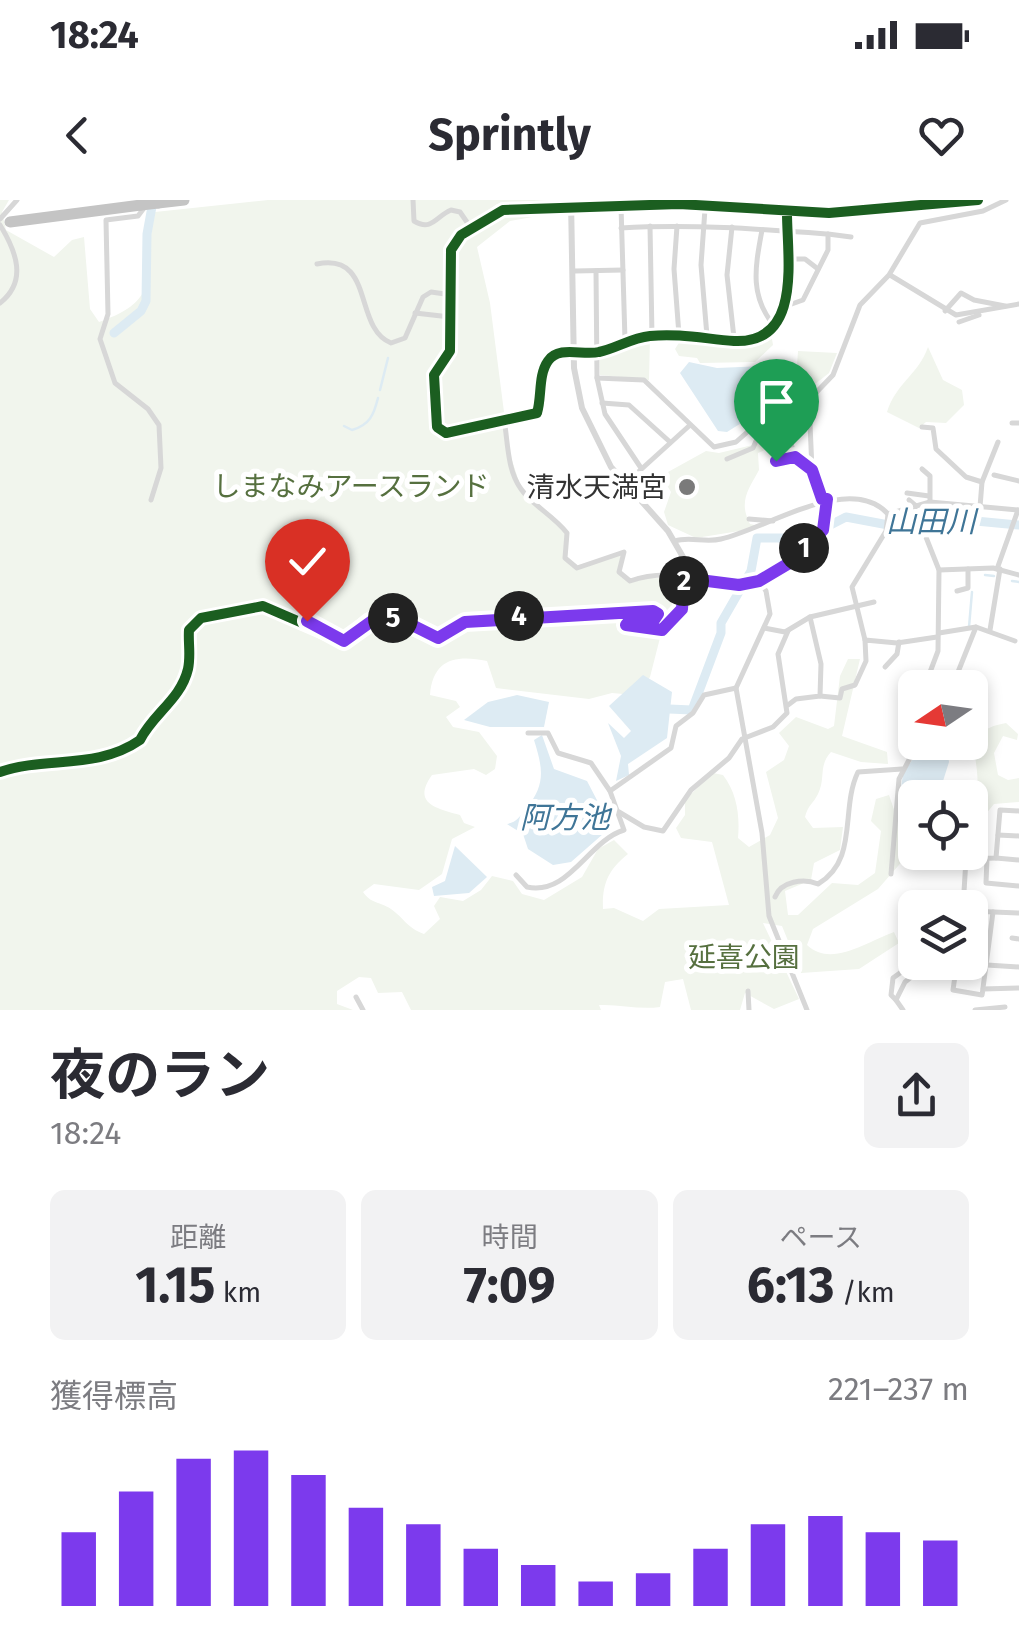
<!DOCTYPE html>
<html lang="ja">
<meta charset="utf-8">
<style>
body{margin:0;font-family:"Fira Sans","Noto Sans JP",sans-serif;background:#f2f2f3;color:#2b2b33;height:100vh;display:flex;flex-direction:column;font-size:38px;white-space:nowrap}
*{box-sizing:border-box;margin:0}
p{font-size:32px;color:#7c7c81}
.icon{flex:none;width:55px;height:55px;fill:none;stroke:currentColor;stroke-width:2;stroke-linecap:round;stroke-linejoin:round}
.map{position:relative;height:810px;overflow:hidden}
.side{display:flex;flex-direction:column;background:#fff;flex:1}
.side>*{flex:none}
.needle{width:65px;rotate:257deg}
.tools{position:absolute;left:898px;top:470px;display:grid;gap:20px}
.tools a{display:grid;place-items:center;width:90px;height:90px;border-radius:15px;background:#fff;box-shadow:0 5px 15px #0003;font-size:50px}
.pin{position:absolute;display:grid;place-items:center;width:85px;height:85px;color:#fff;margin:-102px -42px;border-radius:50% 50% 50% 0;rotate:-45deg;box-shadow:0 0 10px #0007}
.pin .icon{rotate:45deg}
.km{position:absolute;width:50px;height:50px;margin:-25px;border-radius:50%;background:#222;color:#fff;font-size:28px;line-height:50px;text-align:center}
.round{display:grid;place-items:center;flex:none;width:105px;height:105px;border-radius:15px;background:#f2f2f3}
.summary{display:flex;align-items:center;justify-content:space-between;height:170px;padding:0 50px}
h1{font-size:55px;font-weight:700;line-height:75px}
.metrics{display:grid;grid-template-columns:repeat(3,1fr);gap:15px;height:170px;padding:10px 50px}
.metrics div{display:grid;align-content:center;border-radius:15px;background:#f2f2f3;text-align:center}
.metrics b{font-size:50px;font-weight:700}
.metrics small{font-size:28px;font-weight:400}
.metrics p{font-size:28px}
.chart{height:280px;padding:20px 50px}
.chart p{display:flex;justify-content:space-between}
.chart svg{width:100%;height:180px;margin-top:10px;stroke:#7c3aed;stroke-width:6}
.status{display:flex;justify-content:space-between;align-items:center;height:70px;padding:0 50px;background:#fff;direction:ltr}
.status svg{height:28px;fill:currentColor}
header{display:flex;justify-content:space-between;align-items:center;height:130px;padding:0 50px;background:#fff;font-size:45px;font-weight:700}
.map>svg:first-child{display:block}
.green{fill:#f1f5ed}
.water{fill:#ddebf3}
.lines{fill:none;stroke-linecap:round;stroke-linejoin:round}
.stream{stroke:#ddebf3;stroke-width:2.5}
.river{stroke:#ddebf3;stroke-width:9}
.minor{stroke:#d7d7d7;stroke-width:5}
.tertiary{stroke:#d7d7d7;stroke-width:6}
.motorway{stroke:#c4c4c4;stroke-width:11}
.motorway-bridge{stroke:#c4c4c4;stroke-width:11}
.cycleway-casing{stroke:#fff;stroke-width:16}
.cycleway{stroke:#1b5e20;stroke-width:10}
.route-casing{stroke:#fff;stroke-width:20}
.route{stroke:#7c3aed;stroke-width:12}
.poi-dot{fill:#7a7a7a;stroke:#fff;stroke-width:4}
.labels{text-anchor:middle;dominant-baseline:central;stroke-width:10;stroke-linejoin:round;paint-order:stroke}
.park-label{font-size:28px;fill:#56703f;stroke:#fff}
.poi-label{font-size:28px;fill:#333;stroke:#fff;text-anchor:end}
.water-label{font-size:30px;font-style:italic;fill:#3f7597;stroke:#fff}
</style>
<div class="status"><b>18:24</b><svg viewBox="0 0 49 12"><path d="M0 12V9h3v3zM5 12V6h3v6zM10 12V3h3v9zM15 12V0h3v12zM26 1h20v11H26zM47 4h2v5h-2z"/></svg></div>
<header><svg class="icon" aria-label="back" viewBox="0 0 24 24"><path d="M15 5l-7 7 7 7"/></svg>Sprintly<svg class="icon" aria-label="heart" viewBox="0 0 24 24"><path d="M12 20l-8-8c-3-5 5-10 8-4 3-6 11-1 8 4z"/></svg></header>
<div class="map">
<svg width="1019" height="810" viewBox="0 0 1019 810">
<rect width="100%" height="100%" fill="#fff"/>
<g class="green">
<path d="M0,0H9L2,12L6,30L54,57L72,40L84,37L90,109L99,122C169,98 141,68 155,12L268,0H547L497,4L477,19L478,31L511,14H549L510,21L477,47L490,103L509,251L522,291L567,333L565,353L572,367L624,352L619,372L622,378H684L683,409L662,430L650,477L634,495L612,493L589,499L496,488L487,461C457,455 433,458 430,495L456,501L460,507L446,517L453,527L479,532L497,556L495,569L486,575L474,569L432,575C412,603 435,608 460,615L464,623L475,627L452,639L442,674L419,690L374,684L363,692C371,704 379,701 391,709C404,718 407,728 424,734L440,719L434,706L440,697L463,701L481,690L492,676L513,681L522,694L544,700L582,677L598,649L614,640L628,654C608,670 602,684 603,709L614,708L643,721L659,709L729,705L712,642L681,638L676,628L685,615V600L713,573L723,575C737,593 740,616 738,638L749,647L770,635L778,618L766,572L784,560L789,546L779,533L796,517L828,529L834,526L840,476L848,459H860L842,536L887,552L888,564L861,562L831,552C818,566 826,578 818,594C813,604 808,605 805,617L813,628L843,627L840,650L814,663L811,680L785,691L788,715H798L832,683L858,685L875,673L881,631L871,621L876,599L889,595L904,639L905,658L878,689L813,729L807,745C831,768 866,742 894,732L899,743L859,769L801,773L782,726L763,723L799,799L774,809L745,793L740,810H691L683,779L665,782L660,807C639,810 620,804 599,805L601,810H411L402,792L378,793L371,778L359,777L337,791V804L353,810H0Z"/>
<path d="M771,133L773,145L755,162L700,163L697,158L679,156L675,149L682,138L734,143Z"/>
<path d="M650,138L649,180L600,175L599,153Z"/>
<path d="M928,147L943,180L962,190L964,205L946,223L926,222L919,228L887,212C896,183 919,174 928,147Z"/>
<path d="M798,151L837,153L829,173L810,188L805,211L794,210Z"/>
<path d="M774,220L779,244L758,253L759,270C749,289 738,301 750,324L764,327L696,338L668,325L664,312L671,292L665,282L668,272L706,251L719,253L761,243L768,221Z"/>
<path d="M1006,523L1018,534L1017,540L1003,536L994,553L998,575L1008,580L1019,578V602L994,604L985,615L984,634L970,642C970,624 972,611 976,594C984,562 955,532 1006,523Z"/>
</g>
<g class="water">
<path d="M689,162L717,168L767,166L765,208L727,232L718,231L680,173Z"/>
<path d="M643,475L672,492L667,538L628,564L629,575L616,581L621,556L608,523L624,538L631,531L609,506Z"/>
<path d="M517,495L549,502L544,527H490L464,520L488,502Z"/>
<path d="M542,535L554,569L587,581L611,627L571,662L553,665L528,649L523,634L507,624C517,622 519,617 526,609C546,584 543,569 534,540Z"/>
<path d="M913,539L939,543L947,550L949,562L938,597L913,600L901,588L903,574L914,557Z"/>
<path d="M455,646L487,677L469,693L434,696L432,687L445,681Z"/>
</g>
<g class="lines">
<g class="stream">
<path d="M380,190L388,158"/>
<path d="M344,226L352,230C370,225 374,214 378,198"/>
<path d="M985,375L994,376"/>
<path d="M1012,381L1019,382"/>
<path d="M969,427L972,392"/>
</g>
<g class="river">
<path d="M114,133L141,111L146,101L147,34L153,1"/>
<path d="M669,509L692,510L721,433V423L751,371L757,338H805L846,317L899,327L933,317L1019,325"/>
</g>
<g class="minor">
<path d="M413,0L414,21C432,32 436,16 451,10L460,12L471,28"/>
<path d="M621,6L625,140"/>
<path d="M144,8L138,16L106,20L108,114L100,139L115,183L148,209L159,225L161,268L151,300"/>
<path d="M705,9L701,65L707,136"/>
<path d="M0,19L17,0"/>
<path d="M0,25C16,51 28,81 0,103"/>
<path d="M650,26L652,136"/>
<path d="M677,26L674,69L679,135"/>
<path d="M732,27L727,75L734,138"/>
<path d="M621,28C691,24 759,29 828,34V50L803,100L786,106C786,75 787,44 787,13"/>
<path d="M762,30C755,68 749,97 776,128"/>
<path d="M828,34L851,37"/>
<path d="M787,59H805L818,69"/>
<path d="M317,64C375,52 353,128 391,143L405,138L423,97L431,92L452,95"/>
<path d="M575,71L623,70"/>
<path d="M596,71L597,178L644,180L714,247L736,242L762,219L786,225L795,258L812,270"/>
<path d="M890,75L956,115L1019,104"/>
<path d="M451,89L450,151L434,175L437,227L446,233L477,223L528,216"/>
<path d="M945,111L961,93L974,100L1005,106"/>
<path d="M415,113L450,117"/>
<path d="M959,122L979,115"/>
<path d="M597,178L605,214L641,268"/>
<path d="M602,203L629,205L670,242"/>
<path d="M504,219C508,242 507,270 521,289C532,305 554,316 567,333L565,358L577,368L624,352L619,372L630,381C696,358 741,414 800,352C820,329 826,332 827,299"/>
<path d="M1012,223H1019"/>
<path d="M922,227L933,228L936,249L966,277L982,282"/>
<path d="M727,259L753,248L766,218"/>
<path d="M776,261L795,257"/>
<path d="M922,269L930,276V302"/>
<path d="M994,275L1019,281"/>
<path d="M625,284L689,226"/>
<path d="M907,293L929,296"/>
<path d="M822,299L812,270L809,200L833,175L860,105L889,75L920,23L983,11L1006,0"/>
<path d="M909,300L916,306"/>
<path d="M914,307L939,370L938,451L924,488"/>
<path d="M980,307L982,282L998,242"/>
<path d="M749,319L773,321"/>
<path d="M675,341C689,336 705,343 721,339C766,329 850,272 888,314L930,302L1018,310"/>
<path d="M997,369L1018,310"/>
<path d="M939,370L993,368L1019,375"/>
<path d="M759,381L766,391L770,414L736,488L762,633L769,716L807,810"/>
<path d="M957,391L968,388V369"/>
<path d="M764,428L785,432L810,417L874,402"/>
<path d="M990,430L1000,369"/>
<path d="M939,433L976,427L1015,441"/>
<path d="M865,440L852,387L886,331L888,314"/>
<path d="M885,467L897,454L899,442"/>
<path d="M934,488L939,479L954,482L976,427"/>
<path d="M820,496L840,498L842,489L855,485L866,461L865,440L897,443L937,437"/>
<path d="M905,497L901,514L908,537"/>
<path d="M788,505L796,499L820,496L821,464L810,417"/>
<path d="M528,533H548L558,553L591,563L610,591"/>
<path d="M0,572C46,556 97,570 140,540C153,514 181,499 188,469C191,455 188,443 189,430L201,418L263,406L344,441L369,420L385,417L438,438L465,422L653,411L658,414L654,420H630L626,425L662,430L683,409L684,378"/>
<path d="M619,612L644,627L663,631L691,590L729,558L742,539L773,527L787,513L778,454L788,431"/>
<path d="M998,635L1019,636"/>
<path d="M987,658L986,683L1019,686"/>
<path d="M996,658L1019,660"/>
<path d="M891,674L899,579L911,556L908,538L915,521"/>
<path d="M516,675L527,687C569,696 588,641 624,630L610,591L671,548L676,526L693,513L704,495L736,488"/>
<path d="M775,697C781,681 804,678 818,684C859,660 840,609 858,572L902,569"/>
<path d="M963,708L966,659L996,658L1000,610L1019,611"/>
<path d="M970,711L1019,713"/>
<path d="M1012,738L1019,739"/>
<path d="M941,762L985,769"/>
<path d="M957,762L953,790L982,795L983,789L1019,788"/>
<path d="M987,765L1019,767"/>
<path d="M983,788L993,712"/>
<path d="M748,791L749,810"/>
<path d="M356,797L363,810"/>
<path d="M896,800L891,795L893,778L915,762"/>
<path d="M903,810L896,800L905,782L930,762"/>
<path d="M975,810L1005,807"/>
</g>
<g class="tertiary">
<path d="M571,0L574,168L582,208L611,267L668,331L694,376"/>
<path d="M451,88C444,40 471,19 515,7C670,0 824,25 978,0"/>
<path d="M528,216L537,213L550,158L560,153H598L625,140L652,136L752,139L776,128L786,106"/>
</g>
<g class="motorway">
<path d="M158,3L184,0"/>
<path d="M10,22L141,5"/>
</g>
<path class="motorway-bridge" d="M141,5L158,3"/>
<g class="cycleway-casing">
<g id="cycleway">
<path d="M787,13C787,58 803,144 734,141C706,139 679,133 650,136C631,138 617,148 599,152C583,156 559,145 548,161C538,175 542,197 537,213L446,233L437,227L434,175L450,151L451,50L461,35L503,10L679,4L829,13L978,0"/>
<path d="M0,572C46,556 97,570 140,540C153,514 181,499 188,469C191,455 188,443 189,430L201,418L263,406L344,441L369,420L385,417L438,438L465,422L653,411L658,414L654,420H630L626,425L662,430L683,409L684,378"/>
</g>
</g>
<use href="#cycleway" class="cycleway"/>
</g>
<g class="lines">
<g class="route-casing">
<path id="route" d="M307,421L344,441L376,418L402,420L438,438L465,422L653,411L658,414L654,420H630L626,425L662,430L682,409L684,378L739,385L759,381L791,362L823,330L827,299H822L812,270L795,257L776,261"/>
</g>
<use href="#route" class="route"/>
</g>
<circle class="poi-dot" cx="687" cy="287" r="10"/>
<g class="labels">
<g class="park-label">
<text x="351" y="286">しまなみアースランド</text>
<text x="744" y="757">延喜公園</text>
</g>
<g class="poi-label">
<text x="667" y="287">清水天満宮</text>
</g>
<g class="water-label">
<text x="931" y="322">山田川</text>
<text x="565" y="618">阿方池</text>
</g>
</g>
</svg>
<div class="tools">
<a><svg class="needle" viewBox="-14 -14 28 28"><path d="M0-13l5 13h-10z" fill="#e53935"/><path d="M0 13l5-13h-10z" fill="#7c7c81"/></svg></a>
<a><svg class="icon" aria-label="locate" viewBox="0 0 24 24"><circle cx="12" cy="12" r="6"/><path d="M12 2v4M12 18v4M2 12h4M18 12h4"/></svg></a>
<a><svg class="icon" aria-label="layers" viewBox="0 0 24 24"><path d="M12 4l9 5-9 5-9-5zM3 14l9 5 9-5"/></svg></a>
</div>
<div class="pin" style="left:776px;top:261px;background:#1e9e55"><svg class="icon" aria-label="arrive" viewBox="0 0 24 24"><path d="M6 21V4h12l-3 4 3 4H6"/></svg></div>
<div class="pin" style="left:307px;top:421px;background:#d93025"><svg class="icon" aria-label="check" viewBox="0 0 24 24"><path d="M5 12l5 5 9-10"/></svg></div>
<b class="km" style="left:804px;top:348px">1</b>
<b class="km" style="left:684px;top:381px">2</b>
<b class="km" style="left:519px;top:416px">4</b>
<b class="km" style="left:393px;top:418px">5</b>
</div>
<section class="side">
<div class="summary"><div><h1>夜のラン</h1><p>18:24</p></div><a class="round"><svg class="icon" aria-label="share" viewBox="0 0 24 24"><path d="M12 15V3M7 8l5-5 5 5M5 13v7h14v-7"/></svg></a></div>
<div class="metrics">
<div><p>距離</p><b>1.15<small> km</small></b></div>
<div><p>時間</p><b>7:09</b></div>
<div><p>ペース</p><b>6:13<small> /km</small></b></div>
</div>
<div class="chart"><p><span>獲得標高</span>221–237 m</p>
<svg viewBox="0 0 160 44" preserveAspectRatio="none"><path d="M5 44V26M15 44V16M25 44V8M35 44V6M45 44V12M55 44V20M65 44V24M75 44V30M85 44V34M95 44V38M105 44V36M115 44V30M125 44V24M135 44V22M145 44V26M155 44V28"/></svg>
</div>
</section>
